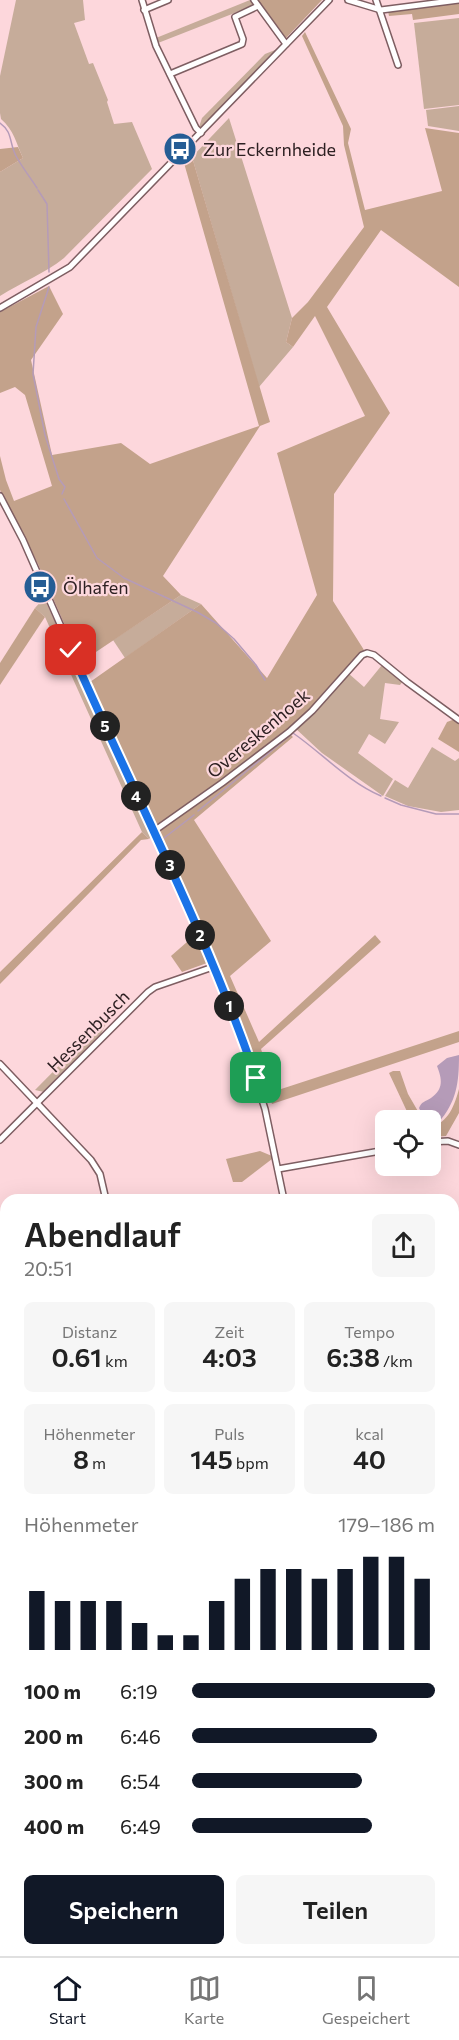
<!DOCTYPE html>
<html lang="de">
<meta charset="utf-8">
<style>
body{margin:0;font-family:Commissioner,sans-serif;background:#f6f6f6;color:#222;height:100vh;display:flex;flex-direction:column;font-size:22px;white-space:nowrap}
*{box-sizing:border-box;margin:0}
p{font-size:20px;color:#767676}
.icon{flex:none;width:33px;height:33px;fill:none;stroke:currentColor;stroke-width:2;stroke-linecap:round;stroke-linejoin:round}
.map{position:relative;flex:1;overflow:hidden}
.panel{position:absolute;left:0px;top:1194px;width:459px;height:762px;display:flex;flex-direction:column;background:#fff;border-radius:18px 18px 0 0;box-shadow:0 6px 24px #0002}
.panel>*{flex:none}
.fabs{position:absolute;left:375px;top:1110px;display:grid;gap:12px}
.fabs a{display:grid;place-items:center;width:66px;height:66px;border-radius:9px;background:#fff;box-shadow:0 6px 24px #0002;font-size:30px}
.pin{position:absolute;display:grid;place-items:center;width:51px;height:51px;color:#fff;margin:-26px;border-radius:12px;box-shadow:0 3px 9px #0006}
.km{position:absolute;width:30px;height:30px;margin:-15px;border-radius:50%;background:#222;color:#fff;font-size:16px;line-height:30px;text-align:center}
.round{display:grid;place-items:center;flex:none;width:63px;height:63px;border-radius:9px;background:#f6f6f6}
.summary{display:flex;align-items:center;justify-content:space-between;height:102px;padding:0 24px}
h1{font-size:33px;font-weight:600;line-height:45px}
.figures{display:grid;grid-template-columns:repeat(3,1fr);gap:9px;height:102px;padding:6px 24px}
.figures div{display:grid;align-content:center;border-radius:9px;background:#f6f6f6;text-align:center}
.figures b{font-size:26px;font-weight:600}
.figures small{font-size:16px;font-weight:400}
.figures p{font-size:16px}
.chart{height:168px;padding:12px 24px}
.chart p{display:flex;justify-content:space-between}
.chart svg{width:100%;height:108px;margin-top:6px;stroke:#111827;stroke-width:6}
.action{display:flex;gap:12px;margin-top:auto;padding:12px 24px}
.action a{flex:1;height:69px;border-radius:9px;background:#111827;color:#fff;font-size:24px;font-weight:600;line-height:69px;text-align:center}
.action a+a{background:#f6f6f6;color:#222}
ul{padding:0 24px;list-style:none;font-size:20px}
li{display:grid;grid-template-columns:96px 72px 1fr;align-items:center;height:45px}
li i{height:15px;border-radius:8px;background:#111827}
.tabs{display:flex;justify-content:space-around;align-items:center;height:84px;border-top:2px solid #e0e0e0;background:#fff;font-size:16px;color:#767676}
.tabs a{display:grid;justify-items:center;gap:3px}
.tabs .on{color:#111827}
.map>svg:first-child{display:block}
.green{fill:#c6ac9a}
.forest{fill:#c3a28b}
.water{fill:#b59bb8}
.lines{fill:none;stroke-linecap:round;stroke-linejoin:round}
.stream{stroke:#b59bb8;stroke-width:1.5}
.minor-casing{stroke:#7e5e62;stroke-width:8}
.major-casing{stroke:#7e5e62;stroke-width:9}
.minor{stroke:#fff;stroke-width:5}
.major{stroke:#fff;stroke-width:7}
.route-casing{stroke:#fff;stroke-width:12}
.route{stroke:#1a73e8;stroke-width:8}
.labels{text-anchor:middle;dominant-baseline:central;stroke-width:4.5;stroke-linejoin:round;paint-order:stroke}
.poi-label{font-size:18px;fill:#2d2022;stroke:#fdd7dc;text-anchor:start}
.street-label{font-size:18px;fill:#2d2022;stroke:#fdd7dc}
</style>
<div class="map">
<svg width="459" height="1956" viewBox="0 0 459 1956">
<rect width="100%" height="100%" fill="#fdd7dc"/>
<g class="green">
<path d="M16,0H83L85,20L74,23L89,64L93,63L108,100L107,102L114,124L132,122L152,169L64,258C44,274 22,282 0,296V172L23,158C16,143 14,130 1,119L0,113V76Z"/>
<path d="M250,0L255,5L158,43L156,38Z"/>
<path d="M459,18V105L424,109L414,23Z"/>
<path d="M280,48L203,128L199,127L202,118L265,54Z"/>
<path d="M459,106V131L428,126L426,110Z"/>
<path d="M229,118L292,318L286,342L293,347L259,387L192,157Z"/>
<path d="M181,595L201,604L125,658L113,640Z"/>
<path d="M44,598L153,835L149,839L142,832L45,617L35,608Z"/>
<path d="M382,665L403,681L400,685L385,683L380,719L399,722L385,744L369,734L358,753L393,779L383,796L322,753L295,728L348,673L364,687Z"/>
<path d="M432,747L455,761L459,758V810L441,812L408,806L385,796L395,780L408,788Z"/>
<path d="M111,1013L101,1034L44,1092L35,1090Z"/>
</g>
<g class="forest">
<path d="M258,0H322L286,38Z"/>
<path d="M459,3V14L413,20L412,14L389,16L388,11Z"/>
<path d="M305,32L351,129L348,143L365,210L442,191L425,128L459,133V287L381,230L327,307L390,413L334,494L333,601L364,650C346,670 328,692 308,711C262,755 207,791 155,828L90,682L201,604L267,678L317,595L277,453L365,416L315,316L293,347L286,342L292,318L308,302L364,227L344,145L343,126L302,36Z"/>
<path d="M18,147L23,158L0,172V149Z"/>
<path d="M192,157L270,422L260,426L163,576L181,595L81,662L38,564L0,490V456L6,480L14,501L52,486L25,395L15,387L0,393V312L49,286L63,314L31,360L52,455L121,443L150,464L259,426L184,163Z"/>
<path d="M35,608L45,617L0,685V663Z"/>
<path d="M455,719L459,722V752L438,739L447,722Z"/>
<path d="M290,734L293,737L194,820L271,941L230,976L259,1042L375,935L381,942L261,1049L275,1091L459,1031V1042L272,1104L225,980L157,833Z"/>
<path d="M142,832L149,839L141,840L0,984V972Z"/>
<path d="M195,935L207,963L182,972L171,956Z"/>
<path d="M393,1071H400L408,1094L423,1120H411L389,1073Z"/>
<path d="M459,1089V1113L446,1136L431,1137V1126C448,1124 455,1104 459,1089Z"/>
<path d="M260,1151L272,1156V1159L242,1182H233L226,1159Z"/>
<path d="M453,1642L459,1646V1849L453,1847Z"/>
<path d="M6,1828V1942L0,1949V1837Z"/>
<path d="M453,1926H459V1955L413,1956L410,1950H453Z"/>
<path d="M288,1950H375L353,1956H286Z"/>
</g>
<path class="water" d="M459,1055C459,1082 457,1102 438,1123L431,1124L430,1120H425L419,1108C422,1101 425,1102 431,1098C444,1089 442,1079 437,1066L447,1058Z"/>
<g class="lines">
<g class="stream">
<path d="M0,123C13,132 9,143 16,156C22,167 30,177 37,188"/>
<path d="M38,190L47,204L49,272"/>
<path d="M49,287L36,327L33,374L45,435L59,479L65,487L62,494"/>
<path d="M64,499L97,558L124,578L197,612L216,623L234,639L256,665L265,680"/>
<path d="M385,798L401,805L436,814H459"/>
<path d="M198,811L293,733C322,753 348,782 381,796"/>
<path d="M164,838L194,815"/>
<path d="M0,1780L6,1784"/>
<path d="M187,1950L189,1956"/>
</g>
<g class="minor-casing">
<g id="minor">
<path d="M142,0L156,46L196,128L201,133"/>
<path d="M254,0L286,44"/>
<path d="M348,0L381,10L459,0"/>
<path d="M376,0L398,65"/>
<path d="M144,10L168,0"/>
<path d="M170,74L242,44L243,39L235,17L258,6"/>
<path d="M0,308L70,267L329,0"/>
<path d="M0,496L23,540L122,765L186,901L240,1032L265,1109L284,1200"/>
<path d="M154,831L222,783L289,732L312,711L362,655L367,653L374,655L407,682L459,720"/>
<path d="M0,1064L91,1160L100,1174L106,1200"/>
<path d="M0,1140L148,992L155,987L213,967"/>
<path d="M430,1142L448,1141L459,1145"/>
<path d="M278,1169L386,1150"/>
<path d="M0,1430H6"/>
</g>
</g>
<g class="major-casing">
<g id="major">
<path d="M453,1542L459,1536"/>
<path d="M453,1556L459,1550"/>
<path d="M281,1956L283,1950"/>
</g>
</g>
<use href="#minor" class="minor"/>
<use href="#major" class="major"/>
</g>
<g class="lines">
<g class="route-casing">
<path id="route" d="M71,650C133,792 206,931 256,1078"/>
</g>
<use href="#route" class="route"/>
</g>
<defs>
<g id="bus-disc" transform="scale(1.725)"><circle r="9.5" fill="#255d95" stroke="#fdd7dc"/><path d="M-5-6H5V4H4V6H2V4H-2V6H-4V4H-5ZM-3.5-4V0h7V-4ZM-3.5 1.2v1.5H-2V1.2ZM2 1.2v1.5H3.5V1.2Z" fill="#fff"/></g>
</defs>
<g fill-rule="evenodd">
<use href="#bus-disc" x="180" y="149"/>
<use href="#bus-disc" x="40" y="587"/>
</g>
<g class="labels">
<g class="poi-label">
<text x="203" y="149">Zur Eckernheide</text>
<text x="63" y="587">Ölhafen</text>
</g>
<g class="street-label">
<text transform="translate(258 733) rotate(-40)">Overeskenhoek</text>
<text transform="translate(88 1031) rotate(-45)">Hessenbusch</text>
</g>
</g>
</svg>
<div class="fabs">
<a><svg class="icon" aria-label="locate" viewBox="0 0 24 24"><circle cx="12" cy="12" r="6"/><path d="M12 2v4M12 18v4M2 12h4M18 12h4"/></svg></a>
</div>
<div class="pin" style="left:256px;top:1078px;background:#1e9e55"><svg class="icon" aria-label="arrive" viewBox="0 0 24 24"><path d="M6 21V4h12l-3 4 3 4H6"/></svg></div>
<div class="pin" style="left:71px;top:650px;background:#d93025"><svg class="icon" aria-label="check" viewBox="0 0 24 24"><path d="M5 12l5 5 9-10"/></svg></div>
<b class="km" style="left:229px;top:1006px">1</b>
<b class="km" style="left:200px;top:935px">2</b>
<b class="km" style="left:170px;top:865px">3</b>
<b class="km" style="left:136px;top:796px">4</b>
<b class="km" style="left:105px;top:726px">5</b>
<section class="panel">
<div class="summary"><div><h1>Abendlauf</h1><p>20:51</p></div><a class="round"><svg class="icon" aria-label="share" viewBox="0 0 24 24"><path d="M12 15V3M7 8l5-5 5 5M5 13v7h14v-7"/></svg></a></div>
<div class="figures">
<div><p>Distanz</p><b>0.61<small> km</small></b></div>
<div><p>Zeit</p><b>4:03</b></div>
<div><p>Tempo</p><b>6:38<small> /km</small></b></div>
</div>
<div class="figures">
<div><p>Höhenmeter</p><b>8<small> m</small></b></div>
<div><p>Puls</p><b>145<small> bpm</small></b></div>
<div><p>kcal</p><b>40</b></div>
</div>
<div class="chart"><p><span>Höhenmeter</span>179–186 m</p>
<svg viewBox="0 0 160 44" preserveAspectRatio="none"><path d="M5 44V20M15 44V24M25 44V24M35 44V24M45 44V33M55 44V38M65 44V38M75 44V24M85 44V15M95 44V11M105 44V11M115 44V15M125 44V11M135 44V6M145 44V6M155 44V15"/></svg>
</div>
<ul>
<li><b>100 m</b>6:19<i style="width:100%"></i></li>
<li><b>200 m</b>6:46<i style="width:76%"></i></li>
<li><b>300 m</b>6:54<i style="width:70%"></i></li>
<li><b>400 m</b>6:49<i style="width:74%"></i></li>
</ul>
<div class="action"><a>Speichern</a><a>Teilen</a></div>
</section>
</div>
<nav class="tabs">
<a class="on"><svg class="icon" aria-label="home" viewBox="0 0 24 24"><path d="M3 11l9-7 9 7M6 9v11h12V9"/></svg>Start</a>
<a><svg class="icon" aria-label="map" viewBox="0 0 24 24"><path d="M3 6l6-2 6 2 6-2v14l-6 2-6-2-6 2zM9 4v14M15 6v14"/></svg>Karte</a>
<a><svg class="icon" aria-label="saved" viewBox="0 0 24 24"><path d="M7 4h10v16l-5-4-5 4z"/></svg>Gespeichert</a>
</nav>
